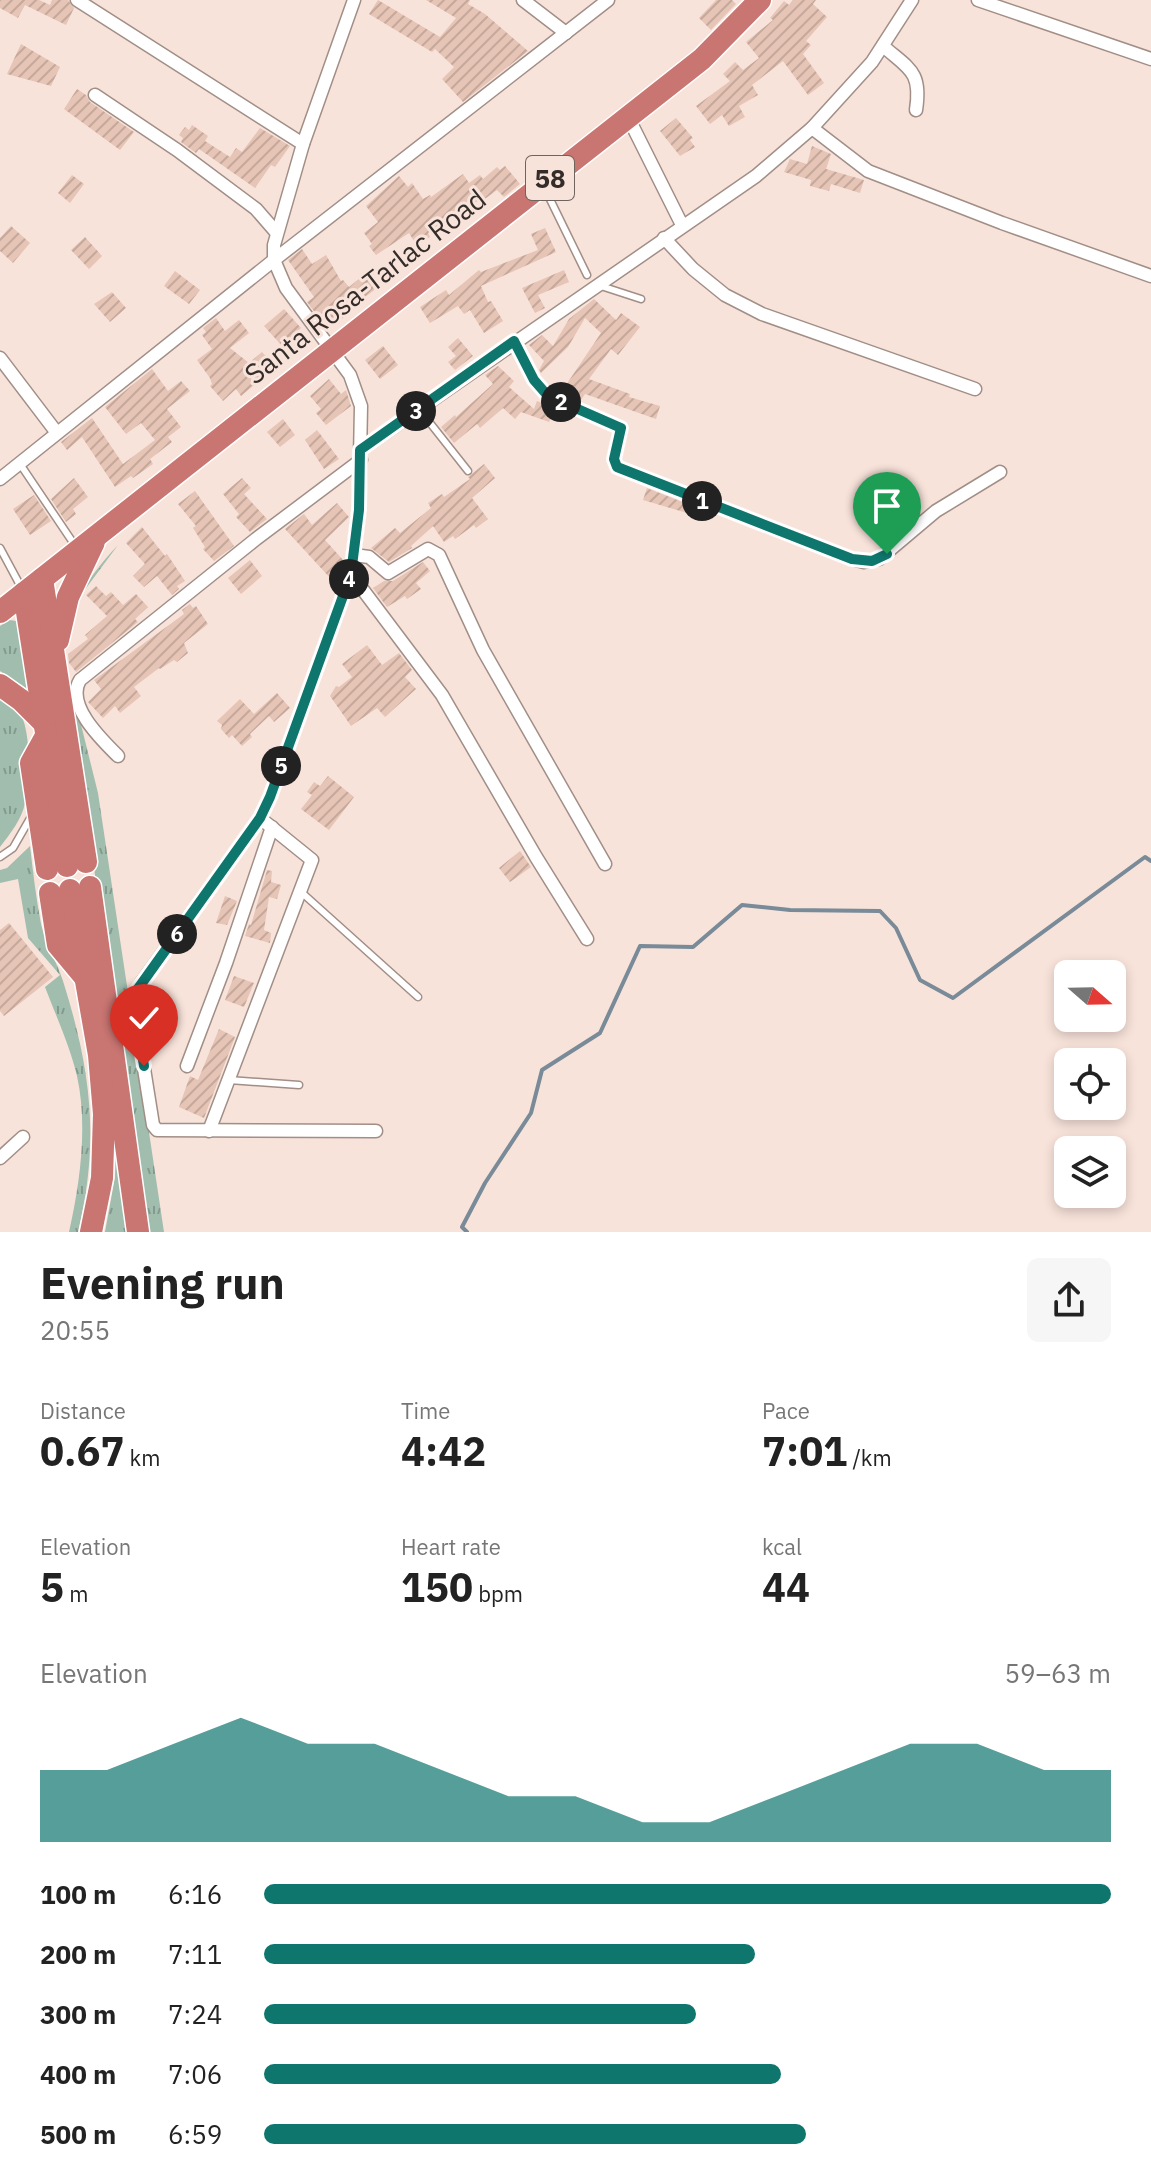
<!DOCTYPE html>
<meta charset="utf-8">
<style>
body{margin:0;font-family:"IBM Plex Sans",sans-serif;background:#f6f6f6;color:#222;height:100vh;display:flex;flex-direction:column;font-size:30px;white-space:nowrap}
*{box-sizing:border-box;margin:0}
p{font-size:26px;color:#767676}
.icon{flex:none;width:44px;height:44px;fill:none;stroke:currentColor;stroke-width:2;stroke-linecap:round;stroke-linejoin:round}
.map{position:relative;height:1232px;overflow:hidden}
.details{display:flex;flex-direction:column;background:#fff;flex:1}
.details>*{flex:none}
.needle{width:52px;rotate:110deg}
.tools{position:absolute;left:1054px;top:960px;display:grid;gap:16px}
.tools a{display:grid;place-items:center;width:72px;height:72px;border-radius:12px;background:#fff;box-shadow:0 4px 12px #0003;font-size:40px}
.pin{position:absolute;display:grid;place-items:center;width:68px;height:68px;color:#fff;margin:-82px -34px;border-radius:50% 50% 50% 0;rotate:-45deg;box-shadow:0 0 8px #0007}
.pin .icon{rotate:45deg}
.km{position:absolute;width:40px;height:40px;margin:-20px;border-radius:50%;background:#222;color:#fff;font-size:22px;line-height:40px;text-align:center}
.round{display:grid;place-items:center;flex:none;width:84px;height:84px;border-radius:12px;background:#f6f6f6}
.headline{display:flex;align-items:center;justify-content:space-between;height:136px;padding:0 40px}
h1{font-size:44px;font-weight:700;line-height:60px}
.metrics{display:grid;grid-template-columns:repeat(3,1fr);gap:12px;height:136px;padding:8px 40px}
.metrics div{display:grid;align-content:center}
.metrics b{font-size:40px;font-weight:700}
.metrics small{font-size:22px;font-weight:400}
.metrics p{font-size:22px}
.chart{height:224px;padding:16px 40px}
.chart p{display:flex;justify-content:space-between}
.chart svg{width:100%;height:144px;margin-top:8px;fill:#0f766e;opacity:.7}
ul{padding:0 40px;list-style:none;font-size:26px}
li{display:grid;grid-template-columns:128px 96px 1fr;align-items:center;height:60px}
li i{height:20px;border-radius:10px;background:#0f766e}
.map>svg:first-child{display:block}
.grass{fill:url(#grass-tufts)}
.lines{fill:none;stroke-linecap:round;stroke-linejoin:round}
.stream{stroke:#798a98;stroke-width:4}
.building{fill:url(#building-hatch)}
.lane-casing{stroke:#a18e86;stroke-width:9}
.street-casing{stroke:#a18e86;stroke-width:15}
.highway-casing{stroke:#fff;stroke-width:25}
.lane{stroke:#fff;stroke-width:6}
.street{stroke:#fff;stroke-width:12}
.highway{stroke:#c97572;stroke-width:22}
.route-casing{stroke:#fff;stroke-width:16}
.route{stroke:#0f766e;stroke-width:10}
.labels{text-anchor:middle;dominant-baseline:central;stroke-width:6;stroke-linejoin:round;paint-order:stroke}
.shield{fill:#f8e3da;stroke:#6f635e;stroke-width:2}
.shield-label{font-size:26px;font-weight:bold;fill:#342c29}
.street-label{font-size:28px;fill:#342c29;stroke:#f8e3da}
</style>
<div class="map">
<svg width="1151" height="1232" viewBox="0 0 1151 1232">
<defs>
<pattern id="grass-tufts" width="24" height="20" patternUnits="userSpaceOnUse" patternTransform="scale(2)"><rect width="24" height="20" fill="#a0bdae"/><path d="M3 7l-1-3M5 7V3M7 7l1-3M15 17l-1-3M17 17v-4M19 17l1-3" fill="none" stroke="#839a8e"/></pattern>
<pattern id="building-hatch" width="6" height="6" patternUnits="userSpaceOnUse" patternTransform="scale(2)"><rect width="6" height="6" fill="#e6c4b6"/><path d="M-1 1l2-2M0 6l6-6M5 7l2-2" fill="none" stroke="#c6a99c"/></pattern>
</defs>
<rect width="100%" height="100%" fill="#f8e3da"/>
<g class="grass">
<path d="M118,545L81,595L64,656L98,793L164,1232H149L62,657C72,604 82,584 118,545Z"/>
<path d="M9,620L17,621L20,625L27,689L0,671V626Z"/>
<path d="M0,691C6,697 14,703 18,709C32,729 30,780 25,803C22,819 10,834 0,847Z"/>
<path d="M30,846C33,872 36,898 41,924C45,943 57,962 63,981C91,1070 100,1140 78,1232H69C80,1183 88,1126 77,1076C70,1046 56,1016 45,987L60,975L28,938L18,879L0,883V870L7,868Z"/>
<path d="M116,1145L131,1232H105L115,1177Z"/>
</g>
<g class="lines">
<path class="stream" d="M467,1232L462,1227L485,1183L531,1113L542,1070L600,1033L640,946L693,947L742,905L790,910L880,911L896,928L920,980L953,998L1145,857L1151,861"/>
</g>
<g class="building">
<path d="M0,0H39L50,5L52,0H68L74,8L66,25L25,5L18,18L0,8Z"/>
<path d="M378,0L440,37L456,18L426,0H470L468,4L485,14L528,51L463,102L442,79L454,67L435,49L432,52L369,14Z"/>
<path d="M716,0H732L736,4L711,30L699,18Z"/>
<path d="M793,0H816L813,4L827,17L806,41L811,45L803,54L824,83L808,95L783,61L752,85L758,95L739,106L745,117L729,126L722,115L710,124L696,106L730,81L723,74L735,62L743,70L759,58L746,42L773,20L770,18L784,1L789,5Z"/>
<path d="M21,44L60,67L51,86L7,74Z"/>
<path d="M77,89L86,95L90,102L134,132L120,150L64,109Z"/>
<path d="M676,118L693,138L690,140L695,147L680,156L660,131Z"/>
<path d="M192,125L208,136L205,141L230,157L236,148L242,152L260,128L290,146L275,167L271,165L255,188L199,149L196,153L181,142L183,138L179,135L185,127L189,130Z"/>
<path d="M812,146L831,154L826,169L864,180L860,193L831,184L829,191L810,186L811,180L784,172L790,159L807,164Z"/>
<path d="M505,166L520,184L504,197L497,190L482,201L481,199L428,233L430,237L417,246L409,233L376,255L369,246L372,244L364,233L378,222L366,206L399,176L408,187L412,183L423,199L430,195L431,197L463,174L469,183L480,175L483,179L497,167L500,170Z"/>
<path d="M72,175L84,184L70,203L58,193Z"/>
<path d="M11,226L30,243L13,263L0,251V238Z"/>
<path d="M545,228L556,252L481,286L488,302L491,301L503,321L484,333L470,310L464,314L458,306L430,323L420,307L446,290L449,295L479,270L481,272L538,250L531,234Z"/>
<path d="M85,237L102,256L89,269L71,250Z"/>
<path d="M302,249L312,264L326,255L341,281L343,280L349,287L370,270L381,285L365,297L360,291L344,304L345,306L339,310L344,317L332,326L326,317L320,319L307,302L314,297L288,260Z"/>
<path d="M564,270L569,282L538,295L545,308L535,313L522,288Z"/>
<path d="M175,271L200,290L189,304L164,286Z"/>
<path d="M112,292L126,308L110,322L94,304Z"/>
<path d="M594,299L616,320L621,313L640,327L618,355L611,349L589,379L630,394L629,397L660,406L656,419L585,394L581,400L562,391L601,333L585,318L568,347L541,373L539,370L544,361L529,345L542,335L553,346L569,319Z"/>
<path d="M284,309L301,328L282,346L264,326Z"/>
<path d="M216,318L225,331L239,320L249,333L230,348L249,363L262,352L276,367L241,396L236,389L223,401L210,386L212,384L210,378L197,360L212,349L202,335L206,332L203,328Z"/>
<path d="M458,338L473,356L455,370L448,362L456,356L448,347Z"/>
<path d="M383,346L398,365L380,379L365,360Z"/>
<path d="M498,366L514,381L509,387L534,409L537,401L554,408L549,422L521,412L515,419L503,408L480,428L477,424L454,443L441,427L455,415L456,417L493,384L485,375Z"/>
<path d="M152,369L168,391L181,381L190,391L167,409L181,427L168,437L172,442L150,459L153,464L133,478L131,476L115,487L82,437L67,450L61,442L92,418L123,464L155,440L141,423L126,434L105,407Z"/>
<path d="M329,379L341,394L346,390L351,406L326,425L316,413L321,409L310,396Z"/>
<path d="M283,419L295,435L280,447L267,432Z"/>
<path d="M317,430L339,459L324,469L305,440Z"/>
<path d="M484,464L495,478L472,498L488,519L476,528L474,525L455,539L453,536L444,542L433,526L411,546L412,548L389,562L371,548L395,528L400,533L431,508L428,503L442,494L444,497L470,479L468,477Z"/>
<path d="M74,478L88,497L73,509L76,514L66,522L51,499Z"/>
<path d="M242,478L251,488L244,494L267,519L250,532L236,517L239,514L223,494Z"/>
<path d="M647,488L690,505L687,513L643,500Z"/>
<path d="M195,491L234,546L214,561L203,549L205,547L193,528L196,526L178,504Z"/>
<path d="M34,495L51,521L30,535L13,509Z"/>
<path d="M337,503L349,517L325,540L344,561L343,569L331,579L285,529L304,514L312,525Z"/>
<path d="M142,527L165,556L167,554L185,581L177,586L179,589L172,595L157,576L144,587L133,576L145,564L126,543Z"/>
<path d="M250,560L262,576L241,594L228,578Z"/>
<path d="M423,562L430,571L416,583L421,589L407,599L405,596L387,607L373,588L384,581H393Z"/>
<path d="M96,586L106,596L111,592L123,605L136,594L148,607L135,619L138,622L76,672L69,663L68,654L88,639L85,635L107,616L86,595Z"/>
<path d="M190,604L193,608L196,606L208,624L184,643L188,653L177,662L174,660L160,669L159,668L134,687L141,696L120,713L115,706L103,718L88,702L101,689L94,680L184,614L182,610Z"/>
<path d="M367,645L382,665L399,653L412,670L405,677L416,689L385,717L377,708L351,726L330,696L336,686L339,687L352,677L342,664Z"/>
<path d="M277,693L290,708L274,722L269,716L250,734L252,737L242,746L232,735L229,738L221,729L222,725L217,721L240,699L254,714Z"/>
<path d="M328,776L354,797L329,830L301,809L312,795L307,792L314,782L320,786Z"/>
<path d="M520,851L531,867L510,882L499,868Z"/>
<path d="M267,870L272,871L271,882L281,885L277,899L269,897L264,930L271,933L270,943L245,936L249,924L251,925Z"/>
<path d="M225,896L237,901L227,925L216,923Z"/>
<path d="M9,923L53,977L4,1016L0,1011V930Z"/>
<path d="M234,976L254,983L244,1007L225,1000Z"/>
<path d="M219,1029L235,1037L204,1118L179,1107L190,1076L198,1080Z"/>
</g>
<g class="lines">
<g class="lane-casing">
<g id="lane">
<path d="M546,191L587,275"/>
<path d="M601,286L641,299"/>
<path d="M419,409L468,471"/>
<path d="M20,464L76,547"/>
<path d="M0,548L21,587"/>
<path d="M0,857L13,848L32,815"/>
<path d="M300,891L418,997"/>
<path d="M229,1080L299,1085"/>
</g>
</g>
<g class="street-casing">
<g id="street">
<path d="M77,0L303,144"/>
<path d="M354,0L303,144L274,245V260L286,288L350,375L361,406L359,510L351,574L270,797L260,818L142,982L135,997L134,1006L153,1125L157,1130L376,1131"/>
<path d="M523,0L566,33"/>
<path d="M978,0L1151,59"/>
<path d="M883,46C909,69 922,71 916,110"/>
<path d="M95,95L177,150L256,209L276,232"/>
<path d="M628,117L682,225"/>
<path d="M812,128L868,171L1002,223L1151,276"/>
<path d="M664,238L693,269L725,295L762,314L975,389"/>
<path d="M514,341L534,380L548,396L621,428L614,459L617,467L852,559L864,562L879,559L936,511L1000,472"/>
<path d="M0,358L57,433"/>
<path d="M360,450L756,176L812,128L872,62L912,0"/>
<path d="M0,479L274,260L608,0"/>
<path d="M354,555L369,557L388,573L428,549L439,555L483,650L605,864"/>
<path d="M351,574L442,695L536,857L587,939"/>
<path d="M118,756C102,740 65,705 80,680L256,539L361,460"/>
<path d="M187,1066L226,963L272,827"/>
<path d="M209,1131L312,860L260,818"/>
<path d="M0,1158L23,1137"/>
</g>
</g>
<g class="highway-casing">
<g id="highway">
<path d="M42,579L86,862"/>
<path d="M24,593L67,866"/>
<path d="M0,612L702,59L760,0"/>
<path d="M58,640L68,597L94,542"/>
<path d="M0,685L21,700L45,724"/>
<path d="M47,734L31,763L47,869"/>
<path d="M90,887L138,1232"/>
<path d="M70,890L99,1055L104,1114L102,1178L91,1232"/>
<path d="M50,893L58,945L83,975"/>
</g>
</g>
<use href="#lane" class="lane"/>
<use href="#street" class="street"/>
<use href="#highway" class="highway"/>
</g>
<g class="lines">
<g class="route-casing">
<path id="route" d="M144,1066L134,1006L137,990L260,818L270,797L351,574L359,510L360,450L514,341L534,380L548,396L621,428L614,459L617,467L852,559L872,561L887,554"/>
</g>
<use href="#route" class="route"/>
</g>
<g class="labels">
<rect class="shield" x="526" y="156" width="48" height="44" rx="6"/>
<g class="shield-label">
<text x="550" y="178">58</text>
</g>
<g class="street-label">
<text transform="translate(365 286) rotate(-38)">Santa Rosa-Tarlac Road</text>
</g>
</g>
</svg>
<div class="tools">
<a><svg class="needle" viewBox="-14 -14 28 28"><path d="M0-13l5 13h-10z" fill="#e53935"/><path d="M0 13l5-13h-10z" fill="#767676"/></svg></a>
<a><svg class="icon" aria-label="locate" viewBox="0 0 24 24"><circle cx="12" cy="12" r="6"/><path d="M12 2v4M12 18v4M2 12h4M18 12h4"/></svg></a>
<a><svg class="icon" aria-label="layers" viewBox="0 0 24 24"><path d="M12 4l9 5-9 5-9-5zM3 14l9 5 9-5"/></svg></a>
</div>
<div class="pin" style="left:887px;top:554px;background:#1e9e55"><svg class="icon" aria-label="arrive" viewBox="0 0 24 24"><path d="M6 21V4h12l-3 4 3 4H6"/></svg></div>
<div class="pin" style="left:144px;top:1066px;background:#d93025"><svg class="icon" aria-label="check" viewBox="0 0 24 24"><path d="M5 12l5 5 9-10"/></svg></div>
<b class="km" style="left:702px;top:501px">1</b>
<b class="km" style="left:561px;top:402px">2</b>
<b class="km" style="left:416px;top:411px">3</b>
<b class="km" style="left:349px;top:579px">4</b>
<b class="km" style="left:281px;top:766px">5</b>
<b class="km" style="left:177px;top:934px">6</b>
</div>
<section class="details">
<div class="headline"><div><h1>Evening run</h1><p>20:55</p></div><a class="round"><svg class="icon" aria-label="share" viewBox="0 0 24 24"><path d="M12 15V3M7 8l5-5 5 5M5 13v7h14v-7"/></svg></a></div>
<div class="metrics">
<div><p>Distance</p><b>0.67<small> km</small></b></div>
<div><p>Time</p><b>4:42</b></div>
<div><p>Pace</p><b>7:01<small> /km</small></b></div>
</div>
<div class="metrics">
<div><p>Elevation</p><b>5<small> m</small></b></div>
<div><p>Heart rate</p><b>150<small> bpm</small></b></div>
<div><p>kcal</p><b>44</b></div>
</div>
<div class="chart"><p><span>Elevation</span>59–63 m</p>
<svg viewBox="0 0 160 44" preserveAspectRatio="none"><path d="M0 44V22L10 22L20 14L30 6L40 14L50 14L60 22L70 30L80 30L90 38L100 38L110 30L120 22L130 14L140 14L150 22L160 22V44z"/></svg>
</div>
<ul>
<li><b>100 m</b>6:16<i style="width:100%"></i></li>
<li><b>200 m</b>7:11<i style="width:58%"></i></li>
<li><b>300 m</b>7:24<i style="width:51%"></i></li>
<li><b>400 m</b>7:06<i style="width:61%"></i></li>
<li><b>500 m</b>6:59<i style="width:64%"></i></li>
</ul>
</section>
